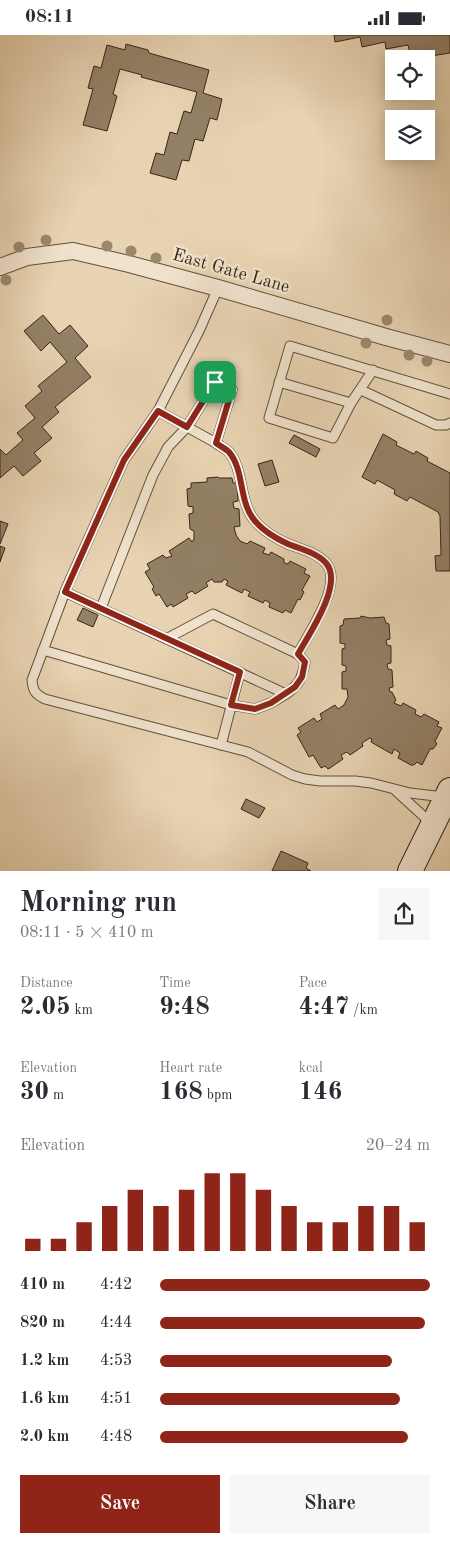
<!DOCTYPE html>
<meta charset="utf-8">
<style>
body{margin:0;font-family:"Old Standard TT",serif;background:#f7f7f7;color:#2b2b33;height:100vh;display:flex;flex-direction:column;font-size:19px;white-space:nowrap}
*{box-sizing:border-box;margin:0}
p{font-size:16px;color:#7c7c81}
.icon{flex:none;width:28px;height:28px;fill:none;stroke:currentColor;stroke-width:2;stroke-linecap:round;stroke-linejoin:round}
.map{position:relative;height:836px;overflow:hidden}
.panel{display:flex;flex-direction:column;background:#fff;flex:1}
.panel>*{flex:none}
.fabs{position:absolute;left:385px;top:15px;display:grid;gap:10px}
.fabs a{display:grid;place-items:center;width:50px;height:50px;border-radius:0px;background:#fff;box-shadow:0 2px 12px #0003;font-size:25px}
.pin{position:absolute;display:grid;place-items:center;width:42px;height:42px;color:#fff;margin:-21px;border-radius:10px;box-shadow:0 2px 8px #0006}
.round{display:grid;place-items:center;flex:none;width:52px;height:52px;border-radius:0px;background:#f7f7f7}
.summary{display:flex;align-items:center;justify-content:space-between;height:85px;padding:0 20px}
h1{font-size:28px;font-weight:700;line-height:38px}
.figures{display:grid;grid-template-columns:repeat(3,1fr);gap:8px;height:85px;padding:5px 20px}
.figures div{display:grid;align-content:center}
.figures b{font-size:25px;font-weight:700}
.figures small{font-size:14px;font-weight:400}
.figures p{font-size:14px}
.chart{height:140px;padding:10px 20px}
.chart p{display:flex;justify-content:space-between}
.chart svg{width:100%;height:90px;margin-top:5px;stroke:#8f2418;stroke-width:6}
.button{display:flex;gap:10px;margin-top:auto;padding:10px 20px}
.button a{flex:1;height:58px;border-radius:0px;background:#8f2418;color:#fff;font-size:20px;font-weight:700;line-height:58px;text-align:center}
.button a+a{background:#f7f7f7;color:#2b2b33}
ul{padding:0 20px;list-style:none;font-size:16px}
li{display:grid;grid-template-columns:80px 60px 1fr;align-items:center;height:38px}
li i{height:12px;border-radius:6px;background:#8f2418}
.status{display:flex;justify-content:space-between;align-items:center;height:35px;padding:0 25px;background:#fff;direction:ltr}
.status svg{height:14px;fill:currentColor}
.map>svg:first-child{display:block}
.building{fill:#938066;stroke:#362613}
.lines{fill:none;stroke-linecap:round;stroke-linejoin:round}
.lane-casing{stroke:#62513b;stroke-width:11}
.street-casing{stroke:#62513b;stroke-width:18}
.secondary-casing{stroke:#362613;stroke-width:26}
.lane{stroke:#f0e2cd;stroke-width:9}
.street{stroke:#f0e2cd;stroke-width:16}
.secondary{stroke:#f0e2cd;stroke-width:24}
.tree{fill:#9a886d}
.route-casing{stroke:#fff;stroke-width:10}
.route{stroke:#8f2418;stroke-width:6}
.labels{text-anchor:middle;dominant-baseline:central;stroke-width:5;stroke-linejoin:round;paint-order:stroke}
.street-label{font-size:18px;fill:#362613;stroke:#f0e2cd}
</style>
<div class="status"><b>08:11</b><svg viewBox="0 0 49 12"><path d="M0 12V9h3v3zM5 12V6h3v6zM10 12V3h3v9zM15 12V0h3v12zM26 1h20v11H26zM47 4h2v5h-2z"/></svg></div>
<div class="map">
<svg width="450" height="836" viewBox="0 0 450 836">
<rect width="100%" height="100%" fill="#e8d3b2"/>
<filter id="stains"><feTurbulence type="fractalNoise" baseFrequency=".004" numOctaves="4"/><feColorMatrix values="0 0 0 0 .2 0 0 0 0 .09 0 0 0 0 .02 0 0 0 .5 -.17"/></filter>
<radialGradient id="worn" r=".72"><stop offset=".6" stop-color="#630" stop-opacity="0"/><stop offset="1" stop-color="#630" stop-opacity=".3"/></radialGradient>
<g class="building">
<path d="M334,0H450V18L431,21L430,15L410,19L408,10L386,14L385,7L362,12L360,2L335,7Z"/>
<path d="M126,9L148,15L149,18L209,35L203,58L222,64L217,85L210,83L203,106L195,104L189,126L182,125L176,145L150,138L156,118L164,120L170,97L177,99L184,76L191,78L197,57L141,42L142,40L120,34L113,59L117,61L107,96L83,90L93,54L88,53L94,31L101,33L107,10L125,15Z"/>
<path d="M43,280L59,299L70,290L88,311L75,323L91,342L55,372L59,377L42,392L52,403L34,418L41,426L23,441L14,431L0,443V414L6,420L23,405L17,398L35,383L25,371L42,356L38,351L67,327L50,307L41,316L24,296Z"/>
<path d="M383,399L397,407L396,410L414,419L416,416L428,423L427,426L450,438V536H436L435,521L441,520L440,481L438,477L410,462L407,466L394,459L395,455L377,445L375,449L362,442Z"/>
<path d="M294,400L320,414L316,422L289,408Z"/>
<path d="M272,425L279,447L265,451L258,429Z"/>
<path d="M218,442L219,443H232L233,448H237L238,466L233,467L234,473L239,474L240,491L234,492L236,500L240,506L247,509L250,506L265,513L263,518L269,520L271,517L284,524V528L288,529L290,526L306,534L304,538L310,541L302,555L304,557L300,565L298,564L291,578L285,575L283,578L269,572L270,568L265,565L263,568L248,561L250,557L244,554L242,558L226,550L228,546L224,544L222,547H214L212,544L206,548L208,551L195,559L192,556L186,559L188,563L173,572L171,569L167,572L159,559L156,561L152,554L154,552L145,537L150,534L147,529L163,520L166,523L172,521L169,516L189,503L192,507L194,504V496L190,494L189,479L193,478V472L188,471L187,454L191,453V448L207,447V443Z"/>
<path d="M0,486L8,489L0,509Z"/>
<path d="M0,511L5,513L0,527Z"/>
<path d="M83,573L98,580L93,592L77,585Z"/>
<path d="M361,581L370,583L384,582L386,588L389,589L390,604L386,605L387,610L391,611V628L387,629L388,634L392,635L393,652L389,653L390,657H392L396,665L394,668L401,671L403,668L416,675L415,679L421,682L424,679L439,687L437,691L442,693L435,706L437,709L433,714H430L422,730L417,727L414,730H411L398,723L400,718L394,714L392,719L371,707L372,704L370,703L362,708L363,711L356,716L350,720L347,717L341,720L343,724L330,733L328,734L325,731L321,733L313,720L309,722L297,700L301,697L298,693L314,683L317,687L322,684L320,679L335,670L338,674L344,670L348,662L347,654H342V637L346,636V631L342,630V614L345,613V609L340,608V591L343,590L344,584L360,583Z"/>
<path d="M246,764L265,773L259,783L241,774Z"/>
<path d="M281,816L308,828L306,833L311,836H272Z"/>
</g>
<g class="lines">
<g class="lane-casing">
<g id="lane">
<path d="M218,253L199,296L158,376L124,425L66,554L32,645C33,656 35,659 45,664L248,717L292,740L305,744L320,746H355L371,748L410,758L444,762"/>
<path d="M373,335L351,368L333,403L269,383L290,311L450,359"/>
<path d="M279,347L351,368"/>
<path d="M361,355L436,390H446L450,388"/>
<path d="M216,408C220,411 226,414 229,417C244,435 239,463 252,482C260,494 275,503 288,509C301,514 317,518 326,528C344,549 308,599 298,619"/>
<path d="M65,557L286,659C300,649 302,643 305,627L298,619L213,579L166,604"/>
<path d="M101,573L153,440L168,412L187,392L215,347L232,355L216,408L158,376"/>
<path d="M43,615L231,670L255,674L271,668L286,659"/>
<path d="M221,710L240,637"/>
<path d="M396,756L432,789"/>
</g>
</g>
<g class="street-casing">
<path id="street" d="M0,232L27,222L73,216L129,229L218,253L386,302L450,319"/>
</g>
<g class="secondary-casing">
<path id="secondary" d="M410,836L450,755"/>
</g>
<use href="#lane" class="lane"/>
<use href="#street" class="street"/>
<use href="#secondary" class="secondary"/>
</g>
<g class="tree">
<circle cx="46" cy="205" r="5.5"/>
<circle cx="107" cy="211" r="5.5"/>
<circle cx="19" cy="212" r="5.5"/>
<circle cx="131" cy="216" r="5.5"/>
<circle cx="156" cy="223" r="5.5"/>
<circle cx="6" cy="245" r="5.5"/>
<circle cx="387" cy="285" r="5.5"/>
<circle cx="366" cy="308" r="5.5"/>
<circle cx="409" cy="320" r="5.5"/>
<circle cx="427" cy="326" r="5.5"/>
</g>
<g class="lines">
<g class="route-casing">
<path id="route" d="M215,347L232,355L216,408C220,411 226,414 229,417C244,435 239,463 252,482C260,494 275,503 288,509C301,514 317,518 326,528C344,549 309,599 298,619L305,627L302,642L295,652L271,668L255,674L231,670L240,637L65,557L124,425L158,376L187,392Z"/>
</g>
<use href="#route" class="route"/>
</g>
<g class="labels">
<g class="street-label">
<text transform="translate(231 236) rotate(16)">East Gate Lane</text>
</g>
</g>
<rect width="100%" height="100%" filter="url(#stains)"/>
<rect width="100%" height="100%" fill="url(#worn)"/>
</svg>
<div class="fabs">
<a><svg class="icon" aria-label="locate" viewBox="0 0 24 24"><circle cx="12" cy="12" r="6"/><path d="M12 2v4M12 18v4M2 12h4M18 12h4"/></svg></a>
<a><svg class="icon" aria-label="layers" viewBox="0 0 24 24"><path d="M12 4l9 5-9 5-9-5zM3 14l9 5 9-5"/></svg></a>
</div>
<div class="pin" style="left:215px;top:347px;background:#1e9e55"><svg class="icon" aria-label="arrive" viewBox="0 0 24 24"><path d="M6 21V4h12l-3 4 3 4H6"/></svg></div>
</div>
<section class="panel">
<div class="summary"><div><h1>Morning run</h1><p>08:11 · 5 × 410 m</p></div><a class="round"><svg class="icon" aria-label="share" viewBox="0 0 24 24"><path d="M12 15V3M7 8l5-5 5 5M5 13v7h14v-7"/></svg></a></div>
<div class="figures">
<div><p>Distance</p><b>2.05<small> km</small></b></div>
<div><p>Time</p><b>9:48</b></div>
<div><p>Pace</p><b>4:47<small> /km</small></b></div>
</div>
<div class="figures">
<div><p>Elevation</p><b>30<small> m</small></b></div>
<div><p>Heart rate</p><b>168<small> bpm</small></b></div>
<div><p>kcal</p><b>146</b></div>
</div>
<div class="chart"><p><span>Elevation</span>20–24 m</p>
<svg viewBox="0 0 160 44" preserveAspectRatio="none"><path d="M5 44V38M15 44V38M25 44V30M35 44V22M45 44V14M55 44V22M65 44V14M75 44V6M85 44V6M95 44V14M105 44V22M115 44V30M125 44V30M135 44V22M145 44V22M155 44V30"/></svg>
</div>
<ul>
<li><b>410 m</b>4:42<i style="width:100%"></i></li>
<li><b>820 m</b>4:44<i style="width:98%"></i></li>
<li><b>1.2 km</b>4:53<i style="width:86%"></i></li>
<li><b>1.6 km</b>4:51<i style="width:89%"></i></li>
<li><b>2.0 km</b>4:48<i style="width:92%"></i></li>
</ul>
<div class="button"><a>Save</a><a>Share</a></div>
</section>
